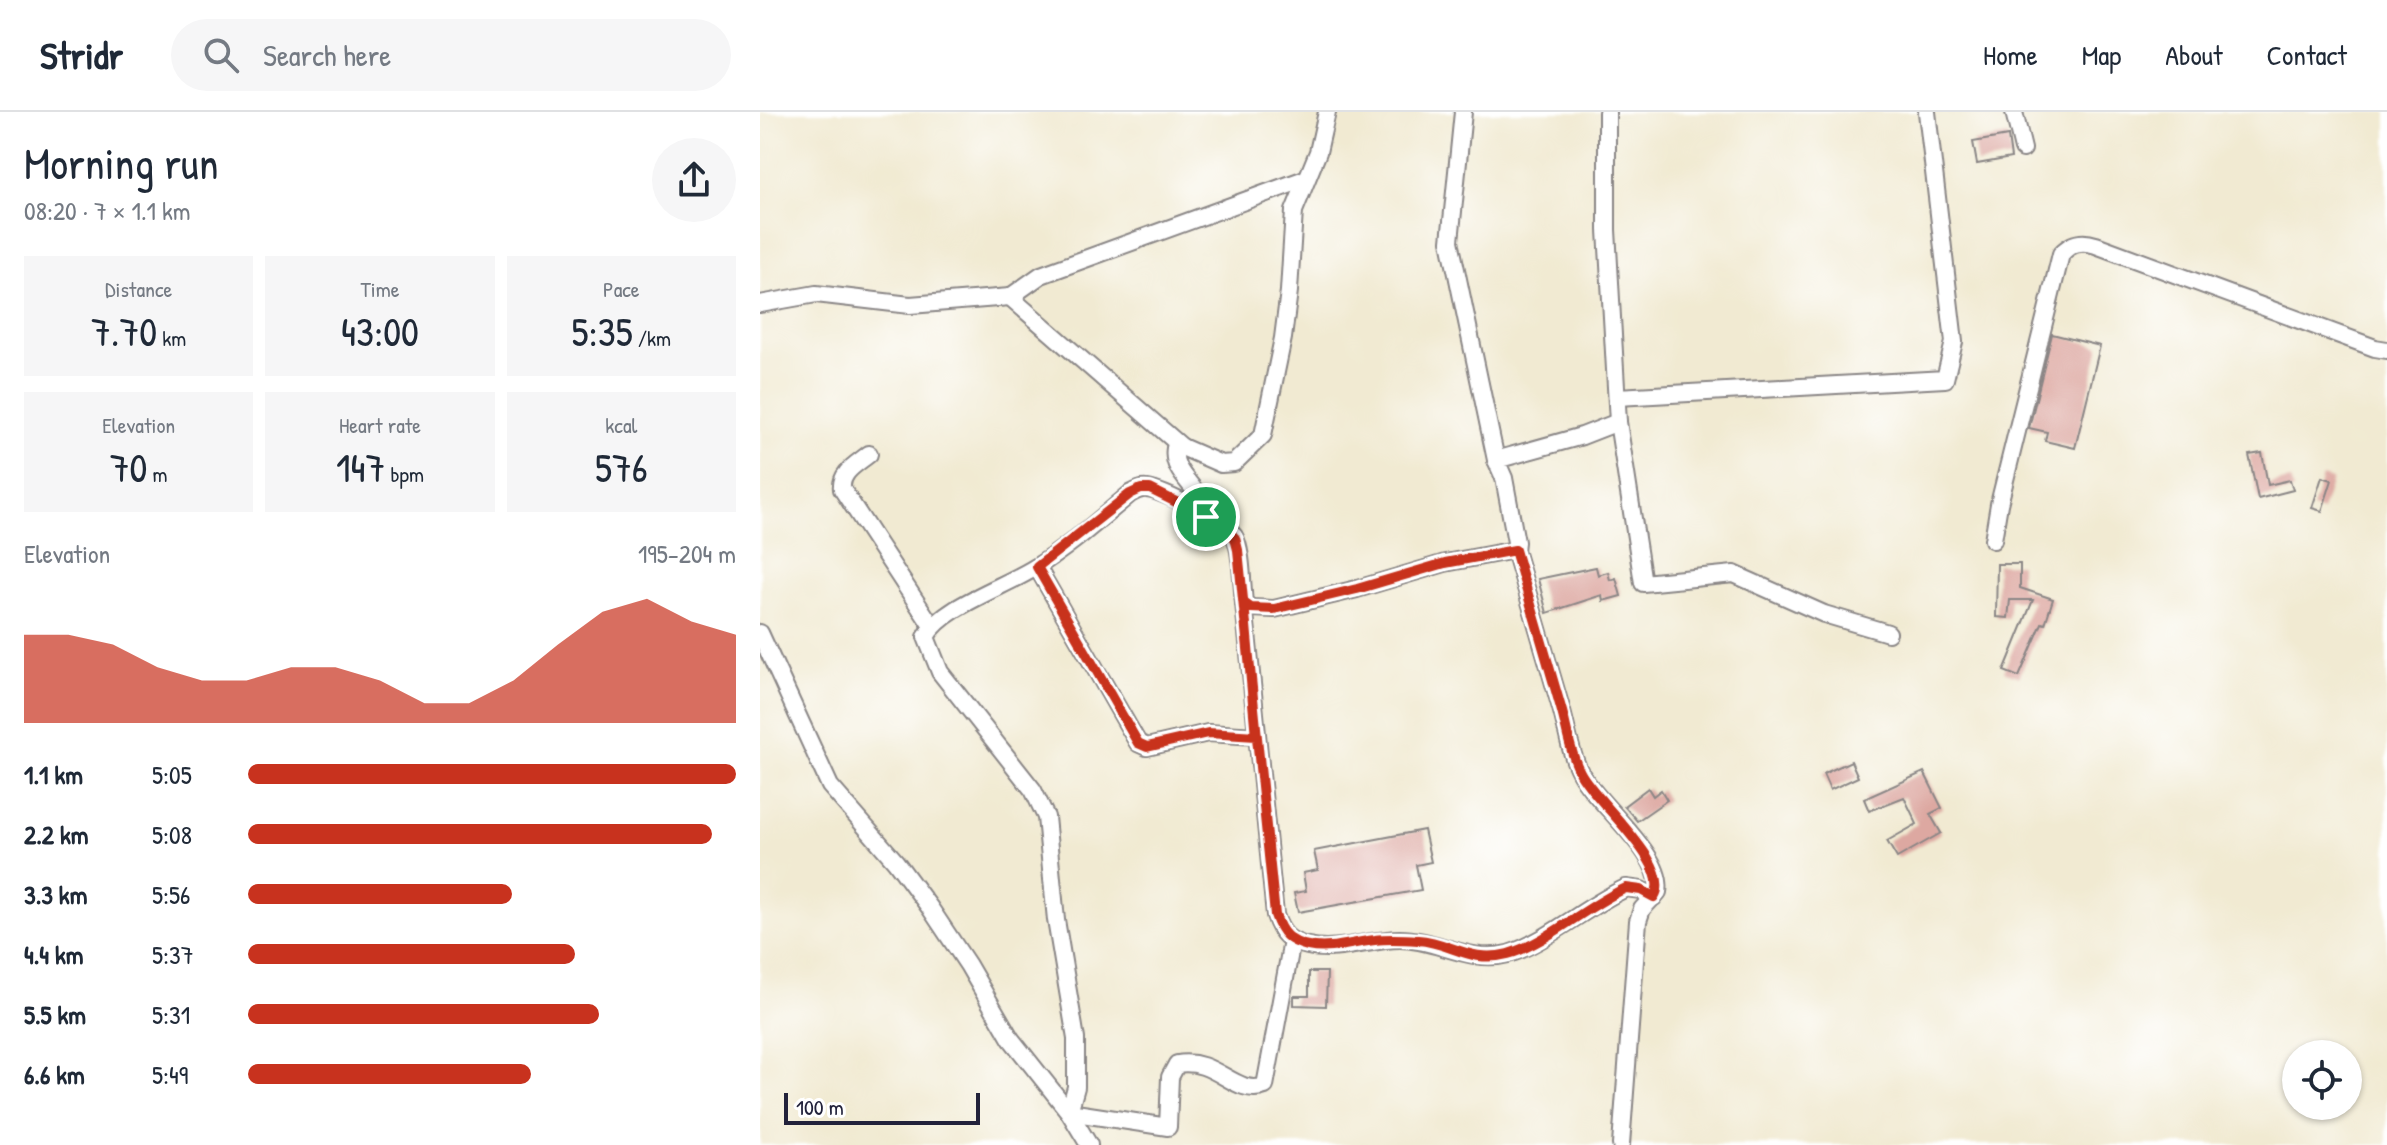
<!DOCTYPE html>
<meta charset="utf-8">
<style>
body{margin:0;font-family:"Patrick Hand",sans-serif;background:#f6f6f7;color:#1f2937;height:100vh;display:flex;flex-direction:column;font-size:30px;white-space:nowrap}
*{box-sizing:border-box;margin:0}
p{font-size:26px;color:#747a83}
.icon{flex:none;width:44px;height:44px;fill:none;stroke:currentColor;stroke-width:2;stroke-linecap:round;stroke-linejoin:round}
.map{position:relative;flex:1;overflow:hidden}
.drawer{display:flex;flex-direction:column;background:#fff;width:760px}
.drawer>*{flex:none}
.fabs{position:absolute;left:1522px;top:928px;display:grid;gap:16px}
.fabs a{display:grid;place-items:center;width:80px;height:80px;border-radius:50%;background:#fff;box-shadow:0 2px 6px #0004;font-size:40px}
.scale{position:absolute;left:24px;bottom:20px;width:196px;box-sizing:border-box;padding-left:8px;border:4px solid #22223b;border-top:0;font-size:22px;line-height:28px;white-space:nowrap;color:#22223b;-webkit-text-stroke:6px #fff;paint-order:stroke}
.pin{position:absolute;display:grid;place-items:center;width:68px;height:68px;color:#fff;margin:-34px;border:4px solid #fff;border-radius:50%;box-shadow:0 2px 8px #0007}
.round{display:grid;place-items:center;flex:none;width:84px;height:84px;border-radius:42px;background:#f6f6f7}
.head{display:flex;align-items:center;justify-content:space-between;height:136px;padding:0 24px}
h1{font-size:44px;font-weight:600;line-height:60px}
.figures{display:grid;grid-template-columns:repeat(3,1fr);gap:12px;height:136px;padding:8px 24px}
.figures div{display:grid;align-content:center;border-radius:0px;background:#f6f6f7;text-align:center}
.figures b{font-size:40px;font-weight:600}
.figures small{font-size:22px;font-weight:400}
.figures p{font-size:22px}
.chart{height:224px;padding:16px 24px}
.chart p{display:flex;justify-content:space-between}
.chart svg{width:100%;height:144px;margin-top:8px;fill:#c8321e;opacity:.7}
ul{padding:0 24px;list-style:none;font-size:26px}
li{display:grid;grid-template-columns:128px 96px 1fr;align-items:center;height:60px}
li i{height:20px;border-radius:10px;background:#c8321e}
header{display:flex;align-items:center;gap:48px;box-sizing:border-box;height:112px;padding:0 40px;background:#fff;border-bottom:2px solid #e0e1e3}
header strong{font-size:38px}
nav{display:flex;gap:44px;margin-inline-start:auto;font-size:28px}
.search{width:560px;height:72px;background:#f6f6f7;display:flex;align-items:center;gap:20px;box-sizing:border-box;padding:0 28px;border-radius:44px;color:#747a83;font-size:30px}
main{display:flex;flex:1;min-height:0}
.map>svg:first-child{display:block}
.building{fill:#dda8a1}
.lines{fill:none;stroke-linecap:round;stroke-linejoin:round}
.street-casing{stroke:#8a8686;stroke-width:20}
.street{stroke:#fff;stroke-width:16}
.route-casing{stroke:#fff;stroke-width:16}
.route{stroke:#c8321e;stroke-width:10}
</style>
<header>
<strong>Stridr</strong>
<div class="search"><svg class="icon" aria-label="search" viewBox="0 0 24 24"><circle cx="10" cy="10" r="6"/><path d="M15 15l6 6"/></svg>Search here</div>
<nav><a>Home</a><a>Map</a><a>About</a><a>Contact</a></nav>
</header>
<main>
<section class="drawer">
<div class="head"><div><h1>Morning run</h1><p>08:20 · 7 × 1.1 km</p></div><a class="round"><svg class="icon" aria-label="share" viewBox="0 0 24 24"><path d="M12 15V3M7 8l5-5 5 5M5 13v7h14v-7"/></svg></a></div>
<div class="figures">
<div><p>Distance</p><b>7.70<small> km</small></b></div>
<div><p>Time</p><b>43:00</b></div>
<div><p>Pace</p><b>5:35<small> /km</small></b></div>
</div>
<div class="figures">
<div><p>Elevation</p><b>70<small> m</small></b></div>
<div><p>Heart rate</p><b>147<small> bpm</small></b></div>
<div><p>kcal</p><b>576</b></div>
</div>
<div class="chart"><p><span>Elevation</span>195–204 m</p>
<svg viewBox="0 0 160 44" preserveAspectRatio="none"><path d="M0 44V17L10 17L20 20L30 27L40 31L50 31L60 27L70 27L80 31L90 38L100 38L110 31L120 20L130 10L140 6L150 13L160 17V44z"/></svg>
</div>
<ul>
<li><b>1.1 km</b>5:05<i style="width:100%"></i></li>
<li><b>2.2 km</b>5:08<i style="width:95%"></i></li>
<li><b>3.3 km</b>5:56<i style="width:54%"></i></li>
<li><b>4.4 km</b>5:37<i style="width:67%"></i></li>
<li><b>5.5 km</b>5:31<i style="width:72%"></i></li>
<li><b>6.6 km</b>5:49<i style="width:58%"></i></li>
</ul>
</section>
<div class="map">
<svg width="1627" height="1033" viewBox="0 0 1627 1033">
<rect width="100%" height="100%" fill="#fff"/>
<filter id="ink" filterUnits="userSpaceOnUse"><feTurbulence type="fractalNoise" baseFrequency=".0125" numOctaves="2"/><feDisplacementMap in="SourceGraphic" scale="16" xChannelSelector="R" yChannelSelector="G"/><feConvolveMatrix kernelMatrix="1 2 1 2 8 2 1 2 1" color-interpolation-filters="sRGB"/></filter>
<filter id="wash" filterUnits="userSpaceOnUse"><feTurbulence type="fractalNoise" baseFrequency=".006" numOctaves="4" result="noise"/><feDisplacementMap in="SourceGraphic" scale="32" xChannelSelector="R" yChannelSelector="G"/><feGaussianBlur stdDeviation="1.8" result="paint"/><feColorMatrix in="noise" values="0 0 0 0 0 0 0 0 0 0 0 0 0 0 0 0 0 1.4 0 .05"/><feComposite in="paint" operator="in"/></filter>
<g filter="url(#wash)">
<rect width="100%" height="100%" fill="#f1ead2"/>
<g id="blocks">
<g class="building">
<path d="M1248,24L1251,46L1217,52L1213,30Z"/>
<path d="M1292,222L1340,234L1315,336L1285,329L1287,320L1269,316Z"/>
<path d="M1502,341L1508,373L1530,368L1533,378L1498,387L1489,343Z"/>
<path d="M1562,365L1572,368L1562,399L1552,396Z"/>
<path d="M1237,452H1260V476L1293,487L1285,512L1282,511L1259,565L1244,559L1273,488H1250L1248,506L1236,505Z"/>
<path d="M836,455L838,463L848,460L850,468L856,466L861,484L843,489L842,483L787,501L778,467Z"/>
<path d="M1091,649L1098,665L1070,678L1063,662Z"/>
<path d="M1164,660L1182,696L1170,702L1181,721L1137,746L1127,729L1157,712L1144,685L1109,699L1104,687Z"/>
<path d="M888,676L893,684L901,678L907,688L877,709L864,694Z"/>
<path d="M664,718L671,750L656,753L661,778L538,800L534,781L546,779L543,761L558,758L554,739Z"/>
<path d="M549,860H567L566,894L534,893V884H549Z"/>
</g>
</g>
</g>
<g filter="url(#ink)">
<use href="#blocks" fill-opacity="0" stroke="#8a8686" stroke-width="2"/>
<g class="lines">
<g class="street-casing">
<g id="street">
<path d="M703,0L690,129L736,348"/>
<path d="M847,0V118L858,310L883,471L974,462L1064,502L1128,521"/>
<path d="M1254,0L1263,37"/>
<path d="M250,185L422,335"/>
<path d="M0,192L56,182L150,193L250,185L281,163L545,67"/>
<path d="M857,285L1185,267L1194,230L1167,0"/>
<path d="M109,342C97,352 80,360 82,377L172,514"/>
<path d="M446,405C445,400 445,395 443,391C434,372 411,359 415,336L422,335L461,352L474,351L503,323L523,226L529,179L534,99L558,40L567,0"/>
<path d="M1233,428L1239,392L1301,142C1311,131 1321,128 1336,133L1615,236L1627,238"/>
<path d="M755,438C770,491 786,543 801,596C807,616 810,642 820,660C837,693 905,743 898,780L882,797L878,809L861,1033"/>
<path d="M277,455L378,631L387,635L448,621L496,624"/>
<path d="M484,491L515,803C521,822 529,830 548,834C577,841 611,827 640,827C677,827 710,852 748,842C785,831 828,793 866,776L881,778L894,785"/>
<path d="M0,521L70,674L136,750L170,796L208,853L251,927L309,1000L329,1033"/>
<path d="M532,829L505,974C475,985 456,945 417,952L410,965L408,1015L309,1000L316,975V927L296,808L286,705L273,678L180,560L166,525C183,494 245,475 276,455C309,435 340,407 370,382C376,379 381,376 387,377C404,379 464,410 474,424C482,436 482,476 484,491L491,496L514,497L597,477L685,451L755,438L756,430L744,366L736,348L822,324L858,310"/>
</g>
</g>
<use href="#street" class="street"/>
</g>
</g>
<g class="lines" filter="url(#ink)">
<g class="route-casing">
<path id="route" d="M446,405L390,377H381L370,382L277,455L378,631L387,635L448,621L496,624L484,491L491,496L514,497L597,477L685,451L755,438C770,491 786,543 801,596C807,616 810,642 820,660C834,689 915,754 894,785L881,778L866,776C828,793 785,832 748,842C710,852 691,830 658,828C644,827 629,826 615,828C594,830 570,839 548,834C529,830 521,821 515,803L478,438L475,426L462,413L446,405"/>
</g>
<use href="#route" class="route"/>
</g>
</svg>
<div class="fabs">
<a><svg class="icon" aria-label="locate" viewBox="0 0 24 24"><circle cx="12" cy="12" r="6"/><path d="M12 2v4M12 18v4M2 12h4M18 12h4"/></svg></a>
</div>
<div class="scale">100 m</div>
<div class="pin" style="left:446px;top:405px;background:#1e9e55"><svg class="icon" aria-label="arrive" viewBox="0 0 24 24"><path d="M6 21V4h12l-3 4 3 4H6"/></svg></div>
</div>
</main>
